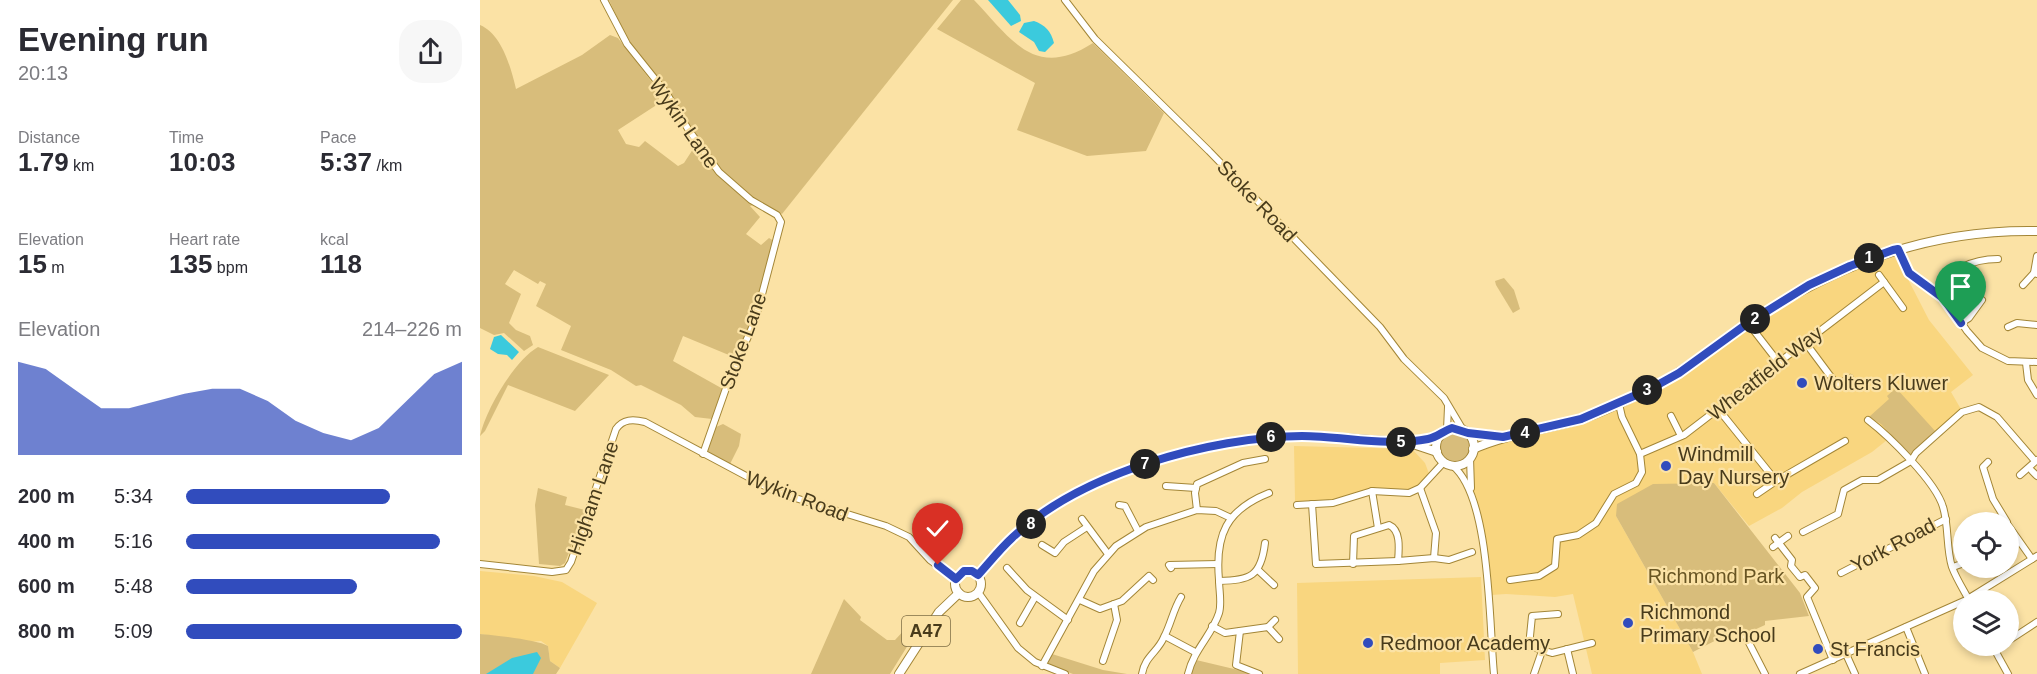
<!DOCTYPE html>
<meta charset="utf-8">
<style>
body{margin:0;font-family:Helvetica,sans-serif;background:#f7f7f7;color:#2b2b33;height:100vh;display:flex;flex-direction:column;font-size:22px;white-space:nowrap}
*{box-sizing:border-box;margin:0}
p{font-size:20px;color:#7c7c81}
.icon{flex:none;width:33px;height:33px;fill:none;stroke:currentColor;stroke-width:2;stroke-linecap:round;stroke-linejoin:round}
.map{position:relative;flex:1;overflow:hidden}
.side{display:flex;flex-direction:column;background:#fff;width:480px}
.side>*{flex:none}
.controls{position:absolute;left:1473px;top:512px;display:grid;gap:12px}
.controls a{display:grid;place-items:center;width:66px;height:66px;border-radius:50%;background:#fff;box-shadow:0 3px 9px #0003;font-size:30px}
.pin{position:absolute;display:grid;place-items:center;width:51px;height:51px;color:#fff;margin:-62px -26px;border-radius:50% 50% 50% 0;rotate:-45deg;box-shadow:0 0 6px #0007}
.pin .icon{rotate:45deg}
.km{position:absolute;width:30px;height:30px;margin:-15px;border-radius:50%;background:#222;color:#fff;font-size:16px;line-height:30px;text-align:center}
.round{display:grid;place-items:center;flex:none;width:63px;height:63px;border-radius:24px;background:#f7f7f7}
.overview{display:flex;align-items:center;justify-content:space-between;height:102px;padding:0 18px}
h1{font-size:33px;font-weight:700;line-height:45px}
.metrics{display:grid;grid-template-columns:repeat(3,1fr);gap:9px;height:102px;padding:6px 18px}
.metrics div{display:grid;align-content:center}
.metrics b{font-size:26px;font-weight:700}
.metrics small{font-size:16px;font-weight:400}
.metrics p{font-size:16px}
.chart{height:168px;padding:12px 18px}
.chart p{display:flex;justify-content:space-between}
.chart svg{width:100%;height:108px;margin-top:6px;fill:#314cbd;opacity:.7}
ul{padding:0 18px;list-style:none;font-size:20px}
li{display:grid;grid-template-columns:96px 72px 1fr;align-items:center;height:45px}
li i{height:15px;border-radius:8px;background:#314cbd}
main{display:flex;flex:1;min-height:0}
.map>svg:first-child{display:block}
.built{fill:#f9d67f}
.green{fill:#d8bd7b}
.water{fill:#3bcadd}
.lines{fill:none;stroke-linecap:round;stroke-linejoin:round}
.minor-casing{stroke:#a38637;stroke-width:8}
.major-casing{stroke:#a38637;stroke-width:10}
.minor{stroke:#fff;stroke-width:6}
.major{stroke:#fff;stroke-width:8}
.route-casing{stroke:#fff;stroke-width:12}
.route{stroke:#314cbd;stroke-width:8}
.poi-dot{fill:#314cbd;stroke:#fbe2a5;stroke-width:2}
.labels{text-anchor:middle;dominant-baseline:central;stroke-width:4.5;stroke-linejoin:round;paint-order:stroke}
.shield{fill:#fbe2a5;stroke:#7e6d44;stroke-width:1.5}
.shield-label{font-size:18px;font-weight:bold;fill:#483b1b}
.street-label{font-size:20px;fill:#483b1b;stroke:#fbe2a5}
.poi-label{font-size:20px;fill:#483b1b;stroke:#fbe2a5;text-anchor:start}
.park-label{font-size:20px;fill:#685523;stroke:#fbe2a5}
</style>
<main>
<section class="side">
<div class="overview"><div><h1>Evening run</h1><p>20:13</p></div><a class="round"><svg class="icon" aria-label="share" viewBox="0 0 24 24"><path d="M12 15V3M7 8l5-5 5 5M5 13v7h14v-7"/></svg></a></div>
<div class="metrics">
<div><p>Distance</p><b>1.79<small> km</small></b></div>
<div><p>Time</p><b>10:03</b></div>
<div><p>Pace</p><b>5:37<small> /km</small></b></div>
</div>
<div class="metrics">
<div><p>Elevation</p><b>15<small> m</small></b></div>
<div><p>Heart rate</p><b>135<small> bpm</small></b></div>
<div><p>kcal</p><b>118</b></div>
</div>
<div class="chart"><p><span>Elevation</span>214–226 m</p>
<svg viewBox="0 0 160 44" preserveAspectRatio="none"><path d="M0 44V6L10 9L20 17L30 25L40 25L50 22L60 19L70 17L80 17L90 22L100 30L110 35L120 38L130 33L140 22L150 11L160 6V44z"/></svg>
</div>
<ul>
<li><b>200 m</b>5:34<i style="width:74%"></i></li>
<li><b>400 m</b>5:16<i style="width:92%"></i></li>
<li><b>600 m</b>5:48<i style="width:62%"></i></li>
<li><b>800 m</b>5:09<i style="width:100%"></i></li>
</ul>
</section>
<div class="map">
<svg width="1557" height="674" viewBox="0 0 1557 674">
<rect width="100%" height="100%" fill="#fbe2a5"/>
<g class="built">
<path d="M1413,250L1449,320L1493,375L1471,392L1482,411L1430,455L1412,436L1392,452L1322,492L1302,508L1269,526L1234,483L1136,516L1213,652L1222,674H1112L1093,594L1075,597L1026,594L1011,595L990,492V458L993,449L1101,419L1199,373L1304,300Z"/>
<path d="M814,446L932,449L945,463L951,479L936,491H892L859,502L815,501Z"/>
<path d="M0,571L54,576L82,582L117,603L80,668L70,661L68,646L61,641L48,642L0,634Z"/>
<path d="M1001,577L1005,660L960,663V674H818L817,583Z"/>
</g>
<g class="green">
<path d="M129,0H473L302,214L275,199L245,175L149,43Z"/>
<path d="M481,0H494C532,40 555,80 613,43L684,113L666,151L607,156L537,130L555,83L457,29Z"/>
<path d="M0,25C22,34 31,68 36,89L102,55L130,35L138,38L181,94L175,106L138,130L146,144L159,147L165,141L198,166L204,163L215,146L238,175L273,205L270,206L280,217L266,234L281,245L289,238L294,241L276,309L270,313L274,316L256,358L203,336L193,361L243,389L232,419L215,417L201,405L161,385L156,386L131,370L81,350L91,326L56,306L66,284L60,281L58,284L34,270L25,284L41,294L29,323L36,330L50,336L53,345L44,351L24,333L14,335L0,328Z"/>
<path d="M1024,278L1034,290L1040,309L1033,313L1016,285L1015,281Z"/>
<path d="M58,347L129,375L95,411L28,385L5,431L0,436C6,409 34,361 58,347Z"/>
<path d="M1416,388L1456,432L1430,455L1401,424L1389,417L1409,399L1407,396Z"/>
<path d="M243,424L261,434L259,446L249,466L229,454L227,447L236,427Z"/>
<circle cx="975" cy="447" r="15"/>
<path d="M1234,483L1320,593L1329,616L1285,621V625L1263,635L1256,630L1213,652L1136,516L1137,504L1173,484Z"/>
<path d="M58,488L87,497L85,505L105,510L85,563L80,566L59,564L55,505Z"/>
<path d="M364,599L381,617L380,620L407,640H415L428,626L438,629L410,674H331Z"/>
<path d="M0,634C14,635 58,640 68,646L70,661L80,668L76,674H0Z"/>
<path d="M572,654L623,670L647,674H593L567,664Z"/>
<path d="M712,659L775,674H708Z"/>
</g>
<g class="water">
<path d="M508,0H528L540,15L541,21L531,26Z"/>
<path d="M554,21C565,25 571,31 574,43L565,52L559,51L554,42L539,32L544,23Z"/>
<path d="M21,335L39,352L32,360L27,355L18,354L10,349L14,337Z"/>
<path d="M57,652L61,658L53,674H6L32,658Z"/>
</g>
<g class="lines">
<g class="minor-casing">
<g id="minor">
<path d="M124,0L147,44L187,94L208,129L239,172L271,200L297,215L301,222L275,321L250,377L223,454"/>
<path d="M585,0L615,39L729,151L900,327L924,359L964,398L983,430"/>
<path d="M1418,249L1429,273L1468,303L1487,331L1502,348L1528,361L1557,362"/>
<path d="M1557,256L1554,273L1557,274"/>
<path d="M1399,275L1423,308"/>
<path d="M1543,285L1554,273"/>
<path d="M1456,292C1471,269 1491,259 1518,259"/>
<path d="M1268,323L1299,363"/>
<path d="M1481,323L1489,318L1502,300"/>
<path d="M1528,327L1537,323L1557,325"/>
<path d="M1325,342L1357,385L1370,378"/>
<path d="M1546,363L1548,380L1557,395"/>
<path d="M1239,410L1296,481L1365,441"/>
<path d="M1191,416L1201,436"/>
<path d="M1388,420C1409,436 1456,482 1463,507C1469,526 1466,548 1472,567C1476,578 1483,589 1489,600"/>
<path d="M967,430L968,407"/>
<path d="M1160,454L1204,435L1404,282"/>
<path d="M990,458L991,488"/>
<path d="M1431,461L1436,453L1482,412L1499,407L1517,417L1555,461"/>
<path d="M1508,462L1503,467L1513,499L1527,522"/>
<path d="M973,466C1011,498 1009,625 1014,674"/>
<path d="M1552,471L1557,476"/>
<path d="M1540,475L1557,460"/>
<path d="M686,486L716,488"/>
<path d="M940,488L956,533L954,558"/>
<path d="M892,491L898,528"/>
<path d="M1277,494L1296,481"/>
<path d="M832,504L836,564L918,561"/>
<path d="M639,505L645,506L658,531"/>
<path d="M817,505L853,503L892,491L929,493L940,488L964,462"/>
<path d="M717,510L715,493L717,484L763,463L785,459"/>
<path d="M602,519L628,554"/>
<path d="M1528,525L1552,559"/>
<path d="M1323,532L1358,514L1364,490L1382,480H1398L1431,461"/>
<path d="M1295,538L1312,560L1311,566L1320,577L1325,575L1335,588L1327,597L1353,660"/>
<path d="M562,545L575,553L584,542L607,527"/>
<path d="M1293,547L1308,536"/>
<path d="M0,564L72,572L86,570L91,562L136,429C143,419 153,419 165,422L296,492L406,526L429,537L450,560L476,579"/>
<path d="M873,564L874,536L909,525C921,530 919,549 918,561L954,558L969,560L992,552"/>
<path d="M1473,567L1484,563"/>
<path d="M527,568L547,590L588,620"/>
<path d="M691,568L689,565L738,564"/>
<path d="M778,570L794,585"/>
<path d="M1361,573L1466,519"/>
<path d="M1030,580L1059,576L1075,566L1077,539L1098,535L1116,523L1134,494L1156,483L1162,472L1160,454L1142,417L1139,404"/>
<path d="M739,581C770,580 781,577 785,543"/>
<path d="M498,592L538,648L555,662L585,674"/>
<path d="M600,600L620,609L642,601L669,576L673,580"/>
<path d="M1486,600L1557,556"/>
<path d="M540,623L555,597"/>
<path d="M732,626L745,633L788,627L799,639"/>
<path d="M788,627L795,620"/>
<path d="M1426,627L1445,674"/>
<path d="M760,631L756,665L779,674"/>
<path d="M685,636L715,652"/>
<path d="M1266,637L1285,674"/>
<path d="M1528,641L1557,622"/>
<path d="M1512,645L1528,674"/>
<path d="M1049,646L1052,616L1078,614"/>
<path d="M1011,647L1049,646L1072,653L1112,643"/>
<path d="M1087,649L1093,674"/>
<path d="M1366,654L1375,674"/>
<path d="M623,661L637,620L634,604"/>
<path d="M562,666L614,571L636,546L666,527L717,510L736,511L751,518"/>
<path d="M662,674C665,656 678,652 684,637C691,624 693,610 701,597"/>
<path d="M708,674C714,649 732,635 739,613C742,603 739,590 739,580C735,535 746,510 789,493"/>
<path d="M1054,674L1062,651"/>
<path d="M1320,674L1484,601"/>
</g>
</g>
<g class="major-casing">
<g id="major">
<circle cx="975" cy="447" r="19"/>
<path d="M988,433L1019,436"/>
<path d="M930,443L957,452"/>
<path d="M993,449C1027,434 1063,430 1098,420C1123,413 1146,400 1169,389C1206,371 1237,344 1271,321C1360,263 1450,229 1557,231"/>
<circle cx="488" cy="584" r="13"/>
<path d="M498,575C509,563 520,549 532,538C601,473 730,436 823,436C868,436 914,447 959,437"/>
<path d="M419,674L459,612L479,593"/>
</g>
</g>
<use href="#minor" class="minor"/>
<use href="#major" class="major"/>
</g>
<g class="lines">
<g class="route-casing">
<path id="route" d="M458,565L476,579L484,571H492L498,575C509,563 520,549 532,538C600,473 730,437 822,436C863,436 907,447 948,439C958,437 963,431 972,428L988,433L1023,437L1101,419L1172,388L1199,373L1268,323L1329,285L1370,266L1413,250L1418,249L1429,273L1463,298L1481,323"/>
</g>
<use href="#route" class="route"/>
</g>
<g class="poi-dot">
<circle cx="1322" cy="383" r="6"/>
<circle cx="1186" cy="466" r="6"/>
<circle cx="1148" cy="623" r="6"/>
<circle cx="888" cy="643" r="6"/>
<circle cx="1338" cy="649" r="6"/>
</g>
<g class="labels">
<rect class="shield" x="422" y="616" width="48" height="30" rx="4.5"/>
<g class="shield-label">
<text x="446" y="631">A47</text>
</g>
<g class="street-label">
<text transform="translate(204 123) rotate(55)">Wykin Lane</text>
<text transform="translate(777 201) rotate(46)">Stoke Road</text>
<text transform="translate(263 341) rotate(-70)">Stoke Lane</text>
<text transform="translate(1285 373) rotate(-38)">Wheatfield Way</text>
<text transform="translate(317 496) rotate(21)">Wykin Road</text>
<text transform="translate(113 498) rotate(-71)">Higham Lane</text>
<text transform="translate(1413 545) rotate(-28)">York Road</text>
</g>
<g class="poi-label">
<text x="1334" y="383">Wolters Kluwer</text>
<text x="1198" y="454">Windmill<tspan x="1198" dy="23">Day Nursery</tspan></text>
<text x="1160" y="612">Richmond<tspan x="1160" dy="23">Primary School</tspan></text>
<text x="900" y="643">Redmoor Academy</text>
<text x="1350" y="649">St Francis</text>
</g>
<g class="park-label">
<text x="1236" y="576">Richmond Park</text>
</g>
</g>
</svg>
<div class="controls">
<a><svg class="icon" aria-label="locate" viewBox="0 0 24 24"><circle cx="12" cy="12" r="6"/><path d="M12 2v4M12 18v4M2 12h4M18 12h4"/></svg></a>
<a><svg class="icon" aria-label="layers" viewBox="0 0 24 24"><path d="M12 4l9 5-9 5-9-5zM3 14l9 5 9-5"/></svg></a>
</div>
<div class="pin" style="left:1481px;top:323px;background:#1e9e55"><svg class="icon" aria-label="arrive" viewBox="0 0 24 24"><path d="M6 21V4h12l-3 4 3 4H6"/></svg></div>
<div class="pin" style="left:458px;top:565px;background:#d93025"><svg class="icon" aria-label="check" viewBox="0 0 24 24"><path d="M5 12l5 5 9-10"/></svg></div>
<b class="km" style="left:1389px;top:258px">1</b>
<b class="km" style="left:1275px;top:319px">2</b>
<b class="km" style="left:1167px;top:390px">3</b>
<b class="km" style="left:1045px;top:433px">4</b>
<b class="km" style="left:921px;top:442px">5</b>
<b class="km" style="left:791px;top:437px">6</b>
<b class="km" style="left:665px;top:464px">7</b>
<b class="km" style="left:551px;top:524px">8</b>
</div>
</main>
